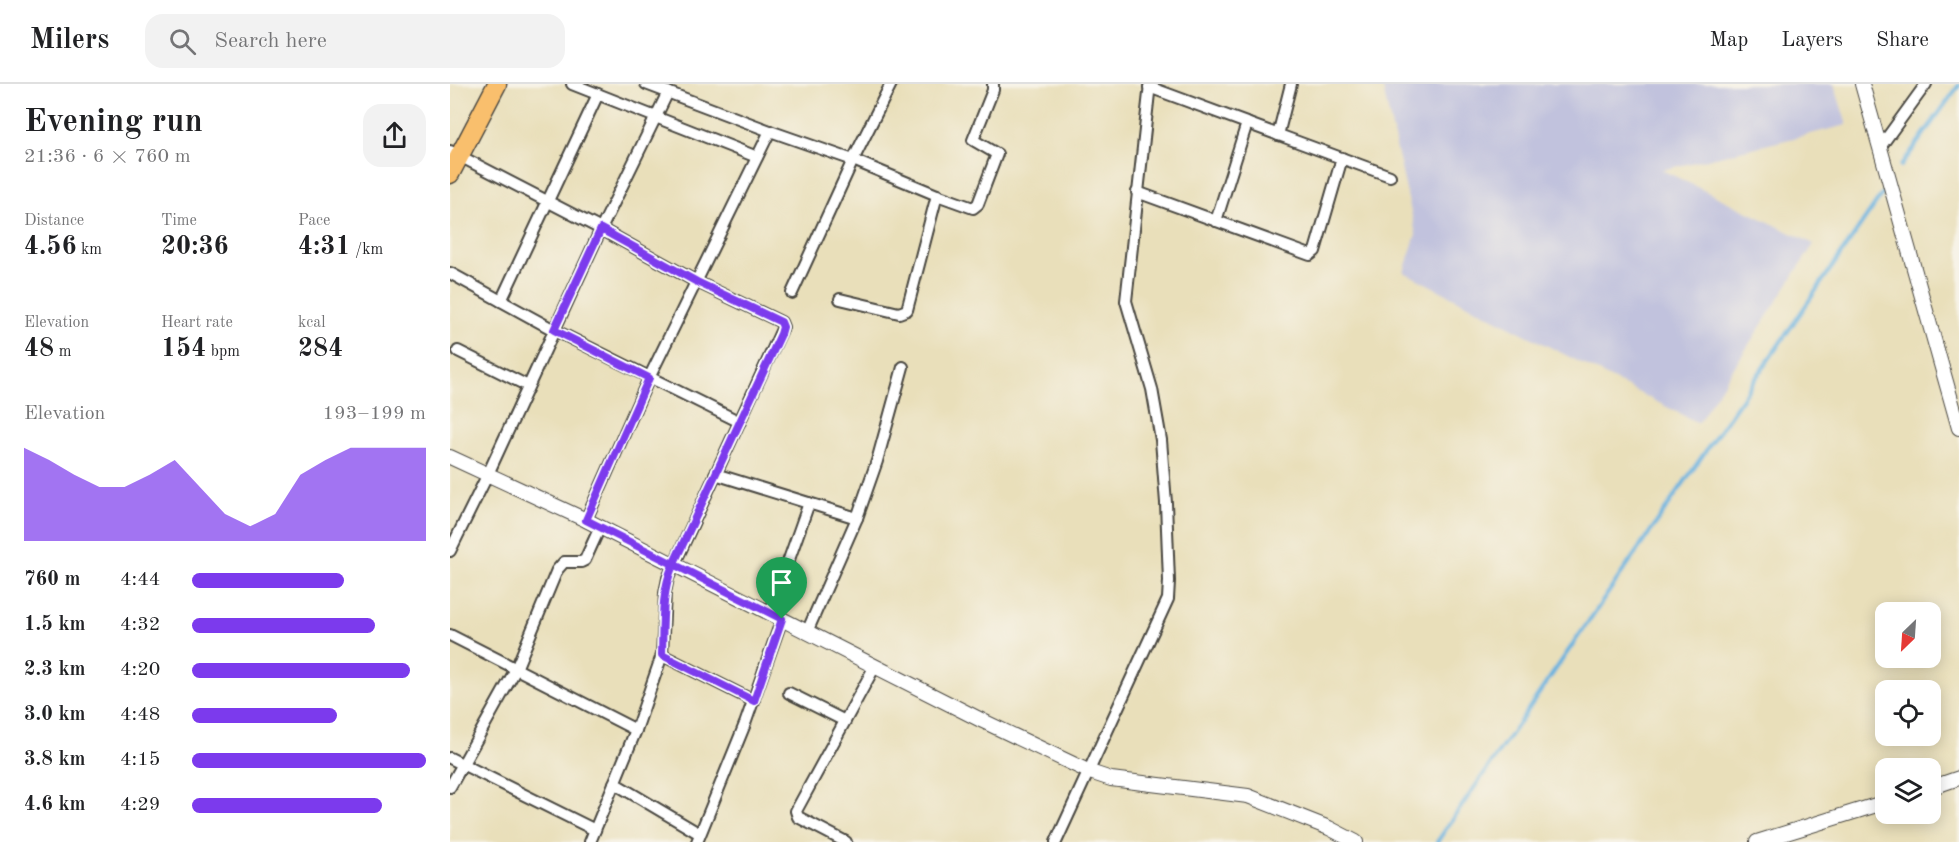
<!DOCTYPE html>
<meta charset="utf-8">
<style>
body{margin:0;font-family:"Old Standard TT",serif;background:#f2f2f2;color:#202124;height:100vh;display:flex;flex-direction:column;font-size:22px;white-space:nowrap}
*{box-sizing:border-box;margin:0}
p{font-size:20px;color:#757577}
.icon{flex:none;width:33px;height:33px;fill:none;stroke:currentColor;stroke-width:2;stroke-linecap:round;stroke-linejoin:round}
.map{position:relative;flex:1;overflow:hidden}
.details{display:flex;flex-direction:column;background:#fff;width:450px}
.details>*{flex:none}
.needle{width:39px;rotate:205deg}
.fabs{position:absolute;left:1425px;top:518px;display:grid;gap:12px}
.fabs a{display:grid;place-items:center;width:66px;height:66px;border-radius:12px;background:#fff;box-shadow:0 3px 15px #0003;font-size:30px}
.pin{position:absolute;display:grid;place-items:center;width:51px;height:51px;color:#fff;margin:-62px -26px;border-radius:50% 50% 50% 0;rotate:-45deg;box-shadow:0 0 6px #0007}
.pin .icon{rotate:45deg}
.round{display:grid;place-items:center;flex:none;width:63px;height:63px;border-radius:18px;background:#f2f2f2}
.head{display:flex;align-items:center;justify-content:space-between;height:102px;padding:0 24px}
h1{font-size:33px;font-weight:700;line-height:45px}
.figures{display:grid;grid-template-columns:repeat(3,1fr);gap:9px;height:102px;padding:6px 24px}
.figures div{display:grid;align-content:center}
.figures b{font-size:26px;font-weight:700}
.figures small{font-size:16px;font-weight:400}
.figures p{font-size:16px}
.chart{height:168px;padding:12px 24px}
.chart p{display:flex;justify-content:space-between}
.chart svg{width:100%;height:108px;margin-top:6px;fill:#7c3aed;opacity:.7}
ul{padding:0 24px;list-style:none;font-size:20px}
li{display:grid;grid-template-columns:96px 72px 1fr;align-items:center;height:45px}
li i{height:15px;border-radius:8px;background:#7c3aed}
header{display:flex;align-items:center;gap:36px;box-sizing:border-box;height:84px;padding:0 30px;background:#fff;border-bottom:2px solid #e0e0e0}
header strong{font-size:28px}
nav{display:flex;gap:33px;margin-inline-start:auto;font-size:21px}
.search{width:420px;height:54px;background:#f2f2f2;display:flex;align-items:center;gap:15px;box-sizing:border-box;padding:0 21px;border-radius:18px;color:#757577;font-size:22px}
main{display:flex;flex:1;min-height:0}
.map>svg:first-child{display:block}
.industrial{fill:#c1c2dd}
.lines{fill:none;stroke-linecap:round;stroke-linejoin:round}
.stream{stroke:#66b1df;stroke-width:4}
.minor-casing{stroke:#484640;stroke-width:14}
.tertiary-casing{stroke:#484640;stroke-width:16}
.primary-casing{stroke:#484640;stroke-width:21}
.minor{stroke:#fff;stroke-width:10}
.tertiary{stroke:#fff;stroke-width:14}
.primary{stroke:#f9bf6d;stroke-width:18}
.route-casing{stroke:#fff;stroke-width:12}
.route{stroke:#7c3aed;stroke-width:8}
</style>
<header>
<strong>Milers</strong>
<div class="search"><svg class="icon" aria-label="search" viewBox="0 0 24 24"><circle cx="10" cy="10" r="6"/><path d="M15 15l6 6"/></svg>Search here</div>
<nav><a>Map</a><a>Layers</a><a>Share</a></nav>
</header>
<main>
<section class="details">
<div class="head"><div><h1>Evening run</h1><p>21:36 · 6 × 760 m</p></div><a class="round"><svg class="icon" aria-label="share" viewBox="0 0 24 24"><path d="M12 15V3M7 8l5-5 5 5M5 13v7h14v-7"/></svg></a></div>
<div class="figures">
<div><p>Distance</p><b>4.56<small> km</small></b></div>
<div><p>Time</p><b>20:36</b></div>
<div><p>Pace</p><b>4:31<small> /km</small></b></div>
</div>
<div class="figures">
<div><p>Elevation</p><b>48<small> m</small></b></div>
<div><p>Heart rate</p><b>154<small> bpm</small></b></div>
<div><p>kcal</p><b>284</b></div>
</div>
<div class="chart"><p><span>Elevation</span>193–199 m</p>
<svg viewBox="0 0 160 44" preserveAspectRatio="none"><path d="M0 44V6L10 11L20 17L30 22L40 22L50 17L60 11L70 22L80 33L90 38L100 33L110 17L120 11L130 6L140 6L150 6L160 6V44z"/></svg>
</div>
<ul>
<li><b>760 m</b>4:44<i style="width:65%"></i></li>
<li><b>1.5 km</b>4:32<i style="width:78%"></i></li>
<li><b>2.3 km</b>4:20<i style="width:93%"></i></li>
<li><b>3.0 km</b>4:48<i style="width:62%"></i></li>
<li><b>3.8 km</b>4:15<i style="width:100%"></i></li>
<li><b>4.6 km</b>4:29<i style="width:81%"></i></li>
</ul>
</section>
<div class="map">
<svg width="1509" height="758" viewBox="0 0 1509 758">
<rect width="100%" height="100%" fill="#f7f3e8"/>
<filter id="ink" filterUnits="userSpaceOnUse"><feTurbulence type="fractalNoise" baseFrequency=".0167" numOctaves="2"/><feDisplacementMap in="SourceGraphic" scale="12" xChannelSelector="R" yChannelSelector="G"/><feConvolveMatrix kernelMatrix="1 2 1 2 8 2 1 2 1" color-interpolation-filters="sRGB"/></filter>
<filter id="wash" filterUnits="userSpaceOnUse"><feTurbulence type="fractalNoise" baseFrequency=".008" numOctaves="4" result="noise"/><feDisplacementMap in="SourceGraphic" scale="24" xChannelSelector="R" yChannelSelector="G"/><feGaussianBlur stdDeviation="1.35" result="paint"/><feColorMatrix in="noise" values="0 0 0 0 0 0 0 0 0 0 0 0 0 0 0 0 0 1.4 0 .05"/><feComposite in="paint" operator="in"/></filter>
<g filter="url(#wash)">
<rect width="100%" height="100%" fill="#e9dfba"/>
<path class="industrial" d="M932,0H1384L1397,41L1212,86L1364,160L1248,339L954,188L966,150Z"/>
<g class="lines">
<g class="stream">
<path d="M1451,82L1509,1"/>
<path d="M987,758L1433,109"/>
</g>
</g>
</g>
<g filter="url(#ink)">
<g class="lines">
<g class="minor-casing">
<g id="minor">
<path d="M122,0L307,73"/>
<path d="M196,0L320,47L403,76L487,111L523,124L528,120L547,70L523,56L543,6V0"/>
<path d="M699,3L940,92"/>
<path d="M828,51L841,0"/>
<path d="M1431,62L1476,0"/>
<path d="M0,67L151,145L247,198L331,238L333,243L218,494L215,509L212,571L186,646L140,758"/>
<path d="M687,108L860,171L865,167L892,74"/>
<path d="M766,137L797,39"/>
<path d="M0,189L104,246L290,338"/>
<path d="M342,209L403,76L441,0"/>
<path d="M390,215L449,229L457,226L487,111"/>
<path d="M51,217L148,10"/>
<path d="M8,267L78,302"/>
<path d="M265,390L407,434"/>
<path d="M136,436L199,294L320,47"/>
<path d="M0,467L38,390L151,145L218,8"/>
<path d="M320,529L359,419"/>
<path d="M357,548L407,434L427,377L453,283"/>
<path d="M0,551L186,646"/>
<path d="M212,571L304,617"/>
<path d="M339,609L395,637"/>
<path d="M0,674L145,746"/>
<path d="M164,699L250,750"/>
<path d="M0,703L66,585L107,486L114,478H131L135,476L150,443"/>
<path d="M247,758L295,640L332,535"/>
<path d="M396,758L348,733L346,727L425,582"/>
<path d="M606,758L718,515L719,497L716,419L711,356L702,305L676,217L700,0"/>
</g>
</g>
<g class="tertiary-casing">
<g id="tertiary">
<path d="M1412,0L1509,344"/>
<path d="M0,373L136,436L533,637L640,688L661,695L798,712L879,744L906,758"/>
<path d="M1480,704L1509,694"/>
<path d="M1307,758L1436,718"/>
</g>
</g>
<g class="primary-casing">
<path id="primary" d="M0,90L47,0"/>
</g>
<use href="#minor" class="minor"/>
<use href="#tertiary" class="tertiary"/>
<use href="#primary" class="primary"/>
</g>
</g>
<g class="lines" filter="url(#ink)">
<g class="route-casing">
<path id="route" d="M332,535L136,436L199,294L104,246L151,145L247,198L331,238L333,243L331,250L223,481C211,509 213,541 212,571L304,617L332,535"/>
</g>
<use href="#route" class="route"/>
</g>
</svg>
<div class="fabs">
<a><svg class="needle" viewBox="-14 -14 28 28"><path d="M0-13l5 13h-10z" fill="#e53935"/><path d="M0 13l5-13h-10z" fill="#757577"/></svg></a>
<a><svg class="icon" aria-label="locate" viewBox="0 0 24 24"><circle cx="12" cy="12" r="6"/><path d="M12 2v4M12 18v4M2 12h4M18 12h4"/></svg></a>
<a><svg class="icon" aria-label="layers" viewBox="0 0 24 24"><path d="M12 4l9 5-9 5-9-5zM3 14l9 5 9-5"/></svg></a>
</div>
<div class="pin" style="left:332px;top:535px;background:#1e9e55"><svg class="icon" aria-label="arrive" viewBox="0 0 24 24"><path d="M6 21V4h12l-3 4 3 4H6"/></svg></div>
</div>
</main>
